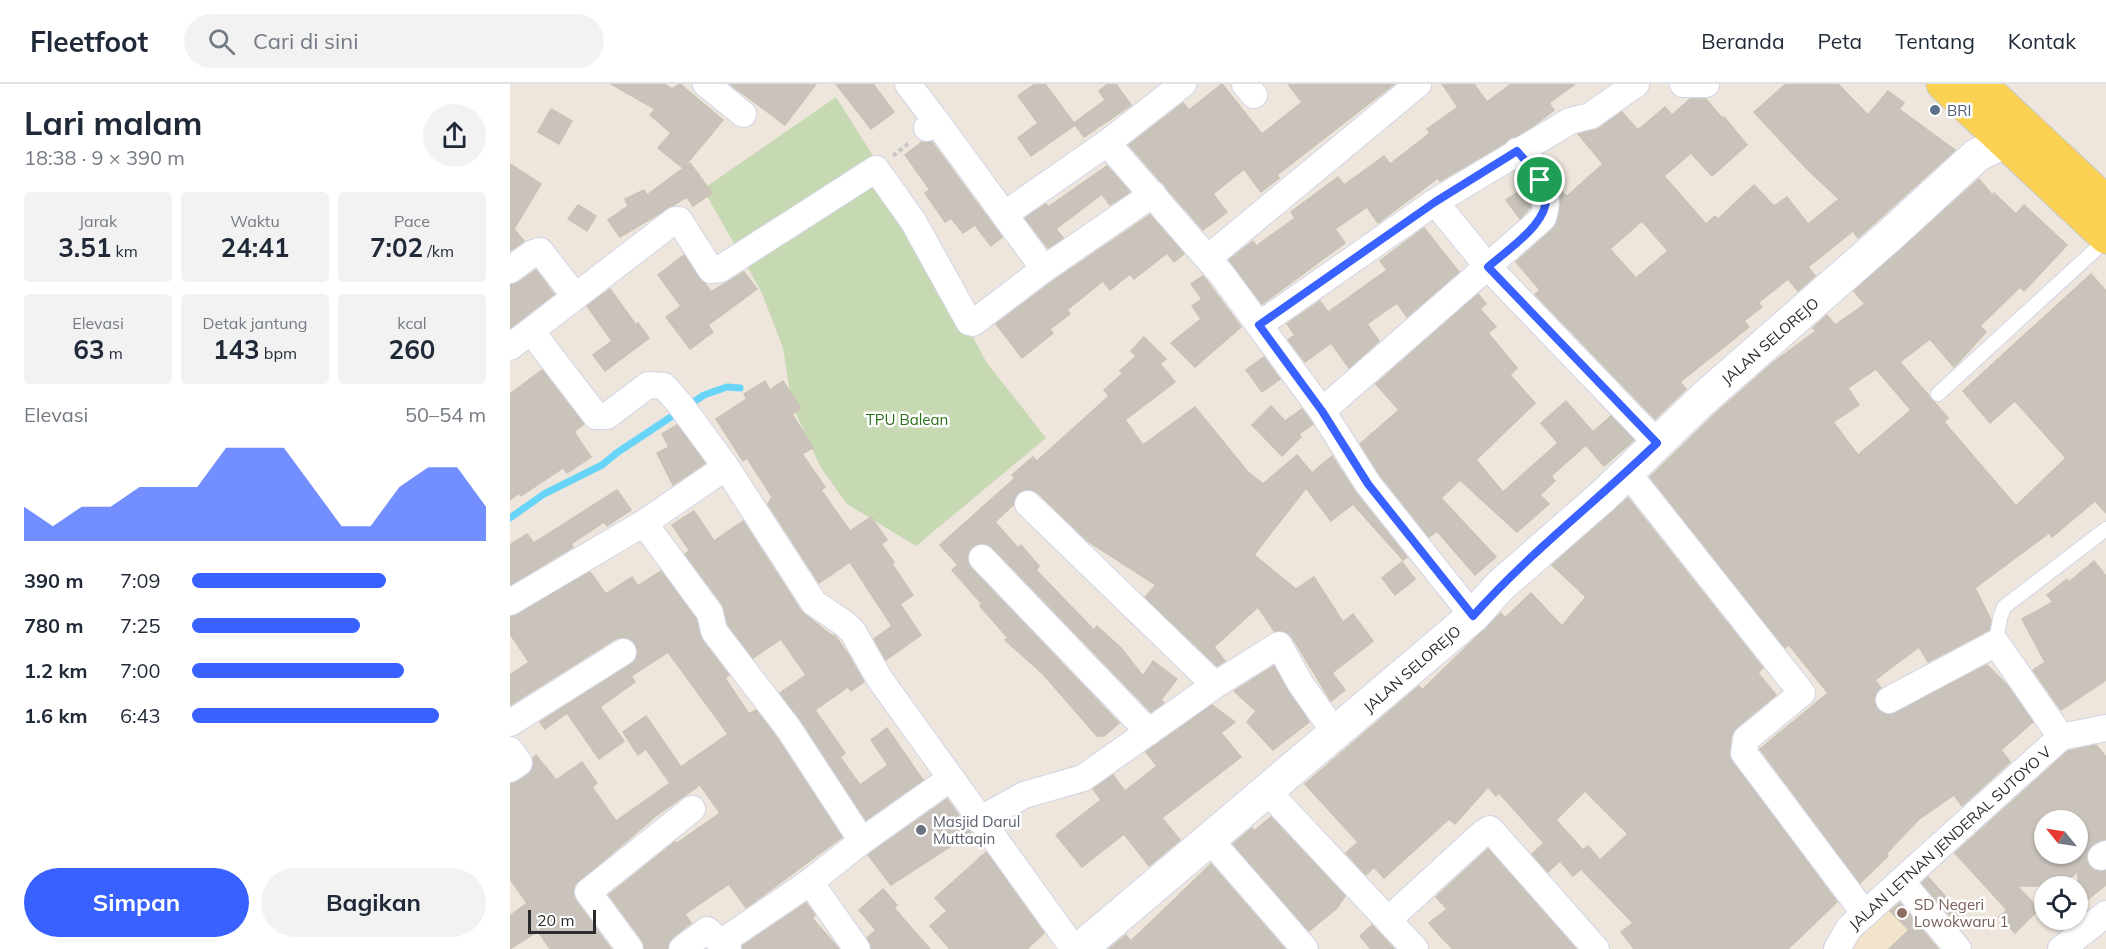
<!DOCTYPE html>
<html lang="id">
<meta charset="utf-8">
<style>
body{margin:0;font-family:Mulish,sans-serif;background:#f2f2f3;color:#1f2937;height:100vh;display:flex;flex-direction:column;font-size:22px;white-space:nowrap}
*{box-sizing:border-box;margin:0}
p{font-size:20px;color:#747a83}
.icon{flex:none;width:33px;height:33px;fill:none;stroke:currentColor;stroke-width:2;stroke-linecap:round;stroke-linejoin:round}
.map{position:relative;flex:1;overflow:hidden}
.panel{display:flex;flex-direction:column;background:#fff;width:510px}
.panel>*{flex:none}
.needle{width:39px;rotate:300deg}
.buttons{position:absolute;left:1524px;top:726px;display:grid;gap:12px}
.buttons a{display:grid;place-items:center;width:54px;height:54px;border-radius:50%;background:#fff;box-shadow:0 2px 4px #0004;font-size:30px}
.scale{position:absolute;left:18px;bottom:15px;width:68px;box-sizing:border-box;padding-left:6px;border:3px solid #2b2b2b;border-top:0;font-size:16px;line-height:21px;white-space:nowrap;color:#2b2b2b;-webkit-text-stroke:4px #fff;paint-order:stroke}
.pin{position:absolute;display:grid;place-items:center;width:51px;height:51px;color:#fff;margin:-26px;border:3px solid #fff;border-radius:50%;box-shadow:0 2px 6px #0007}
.round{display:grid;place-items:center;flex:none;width:63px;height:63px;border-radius:32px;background:#f2f2f3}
.overview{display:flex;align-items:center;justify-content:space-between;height:102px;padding:0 24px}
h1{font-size:33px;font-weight:700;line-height:45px}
.figures{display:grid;grid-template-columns:repeat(3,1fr);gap:9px;height:102px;padding:6px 24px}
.figures div{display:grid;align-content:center;border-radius:6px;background:#f2f2f3;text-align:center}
.figures b{font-size:26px;font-weight:700}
.figures small{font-size:16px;font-weight:400}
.figures p{font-size:16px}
.chart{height:168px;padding:12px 24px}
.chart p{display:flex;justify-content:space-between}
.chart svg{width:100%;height:108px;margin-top:6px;fill:#3861ff;opacity:.7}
.action{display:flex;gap:12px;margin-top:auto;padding:12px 24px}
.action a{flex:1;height:69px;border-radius:36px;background:#3861ff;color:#fff;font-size:24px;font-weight:700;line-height:69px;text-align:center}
.action a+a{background:#f2f2f3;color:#1f2937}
ul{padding:0 24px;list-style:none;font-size:20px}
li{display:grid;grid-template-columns:96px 72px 1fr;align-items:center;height:45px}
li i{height:15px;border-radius:8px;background:#3861ff}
header{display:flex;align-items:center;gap:36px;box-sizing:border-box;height:84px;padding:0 30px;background:#fff;border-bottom:2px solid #e0e1e3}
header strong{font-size:28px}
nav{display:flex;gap:33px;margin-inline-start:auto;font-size:21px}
.search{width:420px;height:54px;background:#f2f2f3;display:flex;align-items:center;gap:15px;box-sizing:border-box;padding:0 21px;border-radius:33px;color:#747a83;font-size:22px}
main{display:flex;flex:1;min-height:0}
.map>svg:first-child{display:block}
.education{fill:#f1e4ca}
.cemetery{fill:#c6d9b2}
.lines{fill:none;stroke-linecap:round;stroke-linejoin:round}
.stream{stroke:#67d4f8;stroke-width:7}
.building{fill:#c9c3bc;stroke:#cac2b6;stroke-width:1.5;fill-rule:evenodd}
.lane-casing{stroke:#d1d5e5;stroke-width:16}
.street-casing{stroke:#d1d5e5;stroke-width:28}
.secondary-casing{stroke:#d1d5e5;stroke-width:35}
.primary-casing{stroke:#c8c8c8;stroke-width:35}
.path{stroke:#c8c8c8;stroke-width:4;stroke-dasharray:4.5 3;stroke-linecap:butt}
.lane{stroke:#fff;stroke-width:14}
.street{stroke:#fff;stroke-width:26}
.secondary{stroke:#fff;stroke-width:33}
.primary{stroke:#fbd154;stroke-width:33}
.route-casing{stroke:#fff;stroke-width:12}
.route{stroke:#3861ff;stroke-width:8}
.service-dot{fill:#5c6f8a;stroke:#fff;stroke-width:2}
.worship-dot{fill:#6b7280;stroke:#fff;stroke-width:2}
.education-dot{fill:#8d6e63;stroke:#fff;stroke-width:2}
.labels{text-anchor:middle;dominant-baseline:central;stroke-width:5;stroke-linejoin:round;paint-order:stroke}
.service-label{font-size:15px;fill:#4e5e75;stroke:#fff;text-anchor:start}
.street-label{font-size:15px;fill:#2b2b2b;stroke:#fff}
.park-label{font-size:15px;fill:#296f15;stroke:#fff}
.worship-label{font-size:15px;fill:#5b616d;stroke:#fff;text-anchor:start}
.education-label{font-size:15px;fill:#785e54;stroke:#fff;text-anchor:start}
</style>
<header>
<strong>Fleetfoot</strong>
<div class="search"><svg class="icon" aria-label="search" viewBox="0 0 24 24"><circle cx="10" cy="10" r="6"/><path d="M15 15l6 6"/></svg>Cari di sini</div>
<nav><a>Beranda</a><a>Peta</a><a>Tentang</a><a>Kontak</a></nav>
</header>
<main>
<section class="panel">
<div class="overview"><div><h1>Lari malam</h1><p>18:38 · 9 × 390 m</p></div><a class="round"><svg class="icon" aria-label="share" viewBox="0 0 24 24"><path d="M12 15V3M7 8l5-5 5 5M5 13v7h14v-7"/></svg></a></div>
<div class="figures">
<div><p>Jarak</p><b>3.51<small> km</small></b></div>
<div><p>Waktu</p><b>24:41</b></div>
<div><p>Pace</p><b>7:02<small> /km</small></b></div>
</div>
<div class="figures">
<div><p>Elevasi</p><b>63<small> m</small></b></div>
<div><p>Detak jantung</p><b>143<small> bpm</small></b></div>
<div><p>kcal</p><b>260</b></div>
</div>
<div class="chart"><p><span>Elevasi</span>50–54 m</p>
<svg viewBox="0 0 160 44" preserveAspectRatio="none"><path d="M0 44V30L10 38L20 30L30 30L40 22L50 22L60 22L70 6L80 6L90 6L100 22L110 38L120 38L130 22L140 14L150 14L160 30V44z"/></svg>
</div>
<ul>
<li><b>390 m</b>7:09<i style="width:66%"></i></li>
<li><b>780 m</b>7:25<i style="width:57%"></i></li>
<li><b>1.2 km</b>7:00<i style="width:72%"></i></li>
<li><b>1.6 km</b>6:43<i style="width:84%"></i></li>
</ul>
<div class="action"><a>Simpan</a><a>Bagikan</a></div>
</section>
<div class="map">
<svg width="1596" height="865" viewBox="0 0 1596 865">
<rect width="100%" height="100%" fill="#eee6dc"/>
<path class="education" d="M1395,809L1444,865H1339L1349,849Z"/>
<path class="cemetery" d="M326,13L365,75L477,279L536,354L406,462L337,420L311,384L282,321L273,264L251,207L193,105Z"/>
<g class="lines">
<path class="stream" d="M0,434L34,410L92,381L108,368L194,311L217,303L230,304"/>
</g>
<g class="building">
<path d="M101,0H154L162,5L170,0L213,36L173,84L148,64L161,49L140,31L145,25Z"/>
<path d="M220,0H306L275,41Z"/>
<path d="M326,0H363L384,28L361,45Z"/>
<path d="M525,0H535L564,39L595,16L589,7L598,0H606L621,21L574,53L565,41L521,72L508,54L528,39L508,12Z"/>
<path d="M712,0L752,50L792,18L778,0H884L767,91L769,94L751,108L734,85L703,110L717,128L693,146L619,61L673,19L679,26Z"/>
<path d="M932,0H964L977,18L1001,0H1065L1039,19L1044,26L1022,43L930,97L928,94L868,139L857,123L825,145L835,159L752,220L719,176L743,157L746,162L785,134L781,128L828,93L834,101L874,72L880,80L920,49L917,45L948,23Z"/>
<path d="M1276,0H1328L1358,31L1378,7L1394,19L1389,25L1445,66L1348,154L1343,147L1298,183L1305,192L1288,207L1278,195L1248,219L1252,223L1234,237L1239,243L1170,298L1176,305L1145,335L1025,210L1030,206L1006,178L1043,145L1050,127L1049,106L1057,112L1093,80L1068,50L1088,45L1112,28L1128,46L1155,23L1162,31L1180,15H1196L1212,34L1214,33L1237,61L1202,92L1181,69L1154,92L1196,140L1205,132L1208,135L1244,101L1264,122L1277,113L1298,140L1329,115L1297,85L1244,28ZM1132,137L1158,167L1126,194L1100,165Z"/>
<path d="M41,25L62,37L49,60L28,48Z"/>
<path d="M412,58H422L492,153L481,162L465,141L453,149L441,134L435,138L415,109L420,106L395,71Z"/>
<path d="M180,79L202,109L183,122L177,113L110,153L98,136L118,122L115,115L134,106L137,111Z"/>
<path d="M0,80L31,100L4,145L14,157L0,167Z"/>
<path d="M597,82L620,108L600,121L592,110L551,141L546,145L553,154L538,164L515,134L536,120L538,123Z"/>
<path d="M1469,95L1482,111L1484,109L1506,130L1514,121L1557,161L1514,207L1510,203L1470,242L1476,248L1444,283L1420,255L1390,278L1438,334L1434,338L1506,422L1556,374L1505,317L1480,339L1453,307L1581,190L1596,207V429L1585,417L1542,453L1539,449L1465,504L1481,536L1479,546L1418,578L1409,563L1365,596L1371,604L1364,615L1366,622L1371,628L1379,631L1477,581L1498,602L1523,638L1491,666L1500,678L1452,722L1444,711L1408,736L1376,770L1378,772L1350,799L1250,665L1318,609L1279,561L1275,564L1140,393L1206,329L1265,277L1306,247L1303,244L1317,231L1325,241L1355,220L1344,207ZM1366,285L1401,326L1348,371L1323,338L1349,321L1338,304Z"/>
<path d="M1014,104L1020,114L1021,122L1010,135L996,116Z"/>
<path d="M68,121L86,132L77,147L58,135Z"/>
<path d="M640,131L674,170L664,178L657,169L624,195L620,190L600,206L593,197L557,226L560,230L540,245L543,249L512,274L486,240L543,197Z"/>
<path d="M914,144L949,188L897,233L887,219L857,240L869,257L839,284L821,259L795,278L778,256L785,251L777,240L810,217L818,228L877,186L870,177Z"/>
<path d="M174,171L201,208L234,188L247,205L198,241L203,248L180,265L156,233L171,222L148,191Z"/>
<path d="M26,186L44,210L0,244V201L9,198Z"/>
<path d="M693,192L731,243L685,283L661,259L691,235L682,222L692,215L681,200Z"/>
<path d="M100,205L126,241L128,239L139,254L95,287L83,271L102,257L77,222Z"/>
<path d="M968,210L976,220L970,225L986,243L978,249L1007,284L1000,291L1025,319L966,376L993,408L1048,359L1031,339L1056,317L1083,348L1101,332L1124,356L1094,382L1076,361L1041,392L1045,397L1030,411L1039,420L1007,448L950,396L931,414L986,473L965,491L927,447L919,453L870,391L850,360L889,326L866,300Z"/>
<path d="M634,253L656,275L650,280L665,298L615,336L633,361L685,323L737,387L753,400L787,371L802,389L822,372L846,409L897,473L893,476L843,420L821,437L796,404L744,471L786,505L804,493L833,538L843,530L863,557L822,589L835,606L821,617L782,553L776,548L764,547L748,523L704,563L715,577L707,582L635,513L646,501L579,458L528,409L513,406L507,410L503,421L485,438L508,464L511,461L529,482L526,486L584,546L587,542L611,564L633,592L643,577L667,595L651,616L654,619L641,628L483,464L476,460L462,463L458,470L461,484L609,639L594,652H587L533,590L495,556L498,554L470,522L472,520L442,486L448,481L430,461L505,394L502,391L523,373L527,377L599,312L594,306L613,289L610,287L626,272L621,267Z"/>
<path d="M754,273L770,295L752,308L736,286Z"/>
<path d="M32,286L74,340L64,348L81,373L57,389L53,384L11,412L9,409L0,416V310Z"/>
<path d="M255,297L260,306L273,297L291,324L282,330L303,364L292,370L315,403L311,406L340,447L361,433L377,456L371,460L384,478L382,480L403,511L390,520L411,551L376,576L364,555L382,542L340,478L309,499L258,420L262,413L237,374L233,377L206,335L237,315L234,310Z"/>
<path d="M761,322L775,337L792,325L803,340L789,350L791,353L772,372L742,341Z"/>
<path d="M167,341L195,379L163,401L147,369L159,363L152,350Z"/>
<path d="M107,406L121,426L97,442L94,438L61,460L63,463L0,501V461L17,450L24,459Z"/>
<path d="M1118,414L1253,584L1248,589L1266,611L1226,644L1221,653L1220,673L1327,818L1278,865H1124L1111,848L1123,839L1071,785L1063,792L1050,777L1038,788L1022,770L1034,759L989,709L986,712L978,703L945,740L939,735L874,794L864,783L856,791L836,769L848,758L795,700L909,602L912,606L991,529L995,534L1021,509L1052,542L1076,513L1042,481ZM1075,707L1118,750L1090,776L1078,762L1073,766L1046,736Z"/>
<path d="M184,427L204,457L233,437L291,527L321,551L325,552L338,570L354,598L341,607L338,603L305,626L335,669L330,673L350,701L378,681L361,656L377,644L413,696L356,736L270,609L296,591L271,555L243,574L218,541L212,520L175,470L180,467L162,441Z"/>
<path d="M1584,477L1596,492V596L1551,626L1523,586L1535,578L1512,535L1543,518L1537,511L1557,495L1559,498Z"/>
<path d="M892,478L905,495L885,511L872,494Z"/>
<path d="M151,487L186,535L192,556L219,591L215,594L239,630L246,626L267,654L332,753L236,824L219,800L175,830L181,839L163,853L157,865H135L132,856L99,811L165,758L167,759L210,729L190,701L147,731L64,802L66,817L101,865H40L28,847L0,865V832L17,819L0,795V700L8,697L22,686L23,674L26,671L46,696L72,678L87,699L82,703L106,737L160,699L136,665L128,671L113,648L136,632L171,683L218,650L158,568L121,592L125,598L90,623L114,657L89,675L57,629L35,645L30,638L121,580L128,568L125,560L113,553L105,555L0,621V591L19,578L0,550V533L80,488L96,510L122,493L128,502Z"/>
<path d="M764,582L799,638L763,666L737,638L746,627L724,607Z"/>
<path d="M702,621L725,638L711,649L731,673L652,734L670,756L639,782L614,750L572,783L546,751L591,716L583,705L603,691L615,707L647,682L636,668Z"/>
<path d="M1586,661L1596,673V755L1583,760L1576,774L1583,786L1596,787V801L1568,823V787L1552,802H1507L1529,825L1505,849L1489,833L1497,826L1445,769L1558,667ZM1534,736H1568V770H1534Z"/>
<path d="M437,715L461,749L381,801L358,771Z"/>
<path d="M761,733L835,812L826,825L799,847L723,760L742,744L744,747Z"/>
<path d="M978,765L1066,865H943L930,852L919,839L937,825L926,813Z"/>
<path d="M476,768L534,849L517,865H440L420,842L437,827L425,814Z"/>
<path d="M701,780L775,865H599L616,851L621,857Z"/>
<path d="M1418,793L1450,829L1443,835L1412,799Z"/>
<path d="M373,805L387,821L384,824L420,865H362L357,854L366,846L349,826Z"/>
<path d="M296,819L305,831L302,834L329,865H233L232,862Z"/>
<path d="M1390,819L1428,865H1379L1399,846L1380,827Z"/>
<path d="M862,841L884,865H861L850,852Z"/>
</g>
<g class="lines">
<g class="lane-casing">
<g id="lane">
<path d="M1428,310L1596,156"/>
<path d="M1486,559L1490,534L1494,523L1596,445"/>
</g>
</g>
<g class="street-casing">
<g id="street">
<path d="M196,0L233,30"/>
<path d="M398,0L426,37"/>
<path d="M735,0L744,11"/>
<path d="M1173,0H1196"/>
<path d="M417,44L426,37L534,185"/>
<path d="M597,59L713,192L812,327L858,400L963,532"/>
<path d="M925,118L978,183L1147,359"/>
<path d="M495,130L597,59L673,0"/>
<path d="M698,174L908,0"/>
<path d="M0,186L23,169L30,167L65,212"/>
<path d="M749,241L925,118L1060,37L1080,32L1126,0"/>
<path d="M21,247L86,332H97L138,301L154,302L169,319L216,383L304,519L335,540L343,548L369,594L564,865"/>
<path d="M0,263L165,136H169L201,186L210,185L366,85L403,137L459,238L463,239L534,185L643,110"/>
<path d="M812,327L1033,134C1043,105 1025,89 1007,67"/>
<path d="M1117,388L1292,609L1236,655L1234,669L1355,830"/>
<path d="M518,420L705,601"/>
<path d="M134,439L200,529L204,547L279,645L352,757"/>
<path d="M472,474L639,648"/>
<path d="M0,518L134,439L216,383"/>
<path d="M1379,616L1486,559L1551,653"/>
<path d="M0,639L113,568"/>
<path d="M0,666L9,679L0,685"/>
<path d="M758,708L905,865"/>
<path d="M469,736L514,711L573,694L705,601L769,561L790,599L826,650"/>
<path d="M700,756L795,865"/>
<path d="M1591,773L1596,770"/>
<path d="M1391,797L1448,865"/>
<path d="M300,798L347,865"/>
<path d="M879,835L972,750L980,745L1086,865"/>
<path d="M212,858L300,798L352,757L441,694"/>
<path d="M120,865L78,808L182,725"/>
<path d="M172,865L197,846L218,865"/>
<path d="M1327,865L1339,844L1551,653L1596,644"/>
<path d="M1551,865L1596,830"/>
</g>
</g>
<g class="secondary-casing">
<path id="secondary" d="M570,865L963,532L990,502L1093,412L1193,315L1379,152L1467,71L1494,58"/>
</g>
<g class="primary-casing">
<g id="primary">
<path d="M1433,0L1596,153"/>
<path d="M1470,0L1596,118"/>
</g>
</g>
<path class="path" d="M383,72L400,58"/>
<use href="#lane" class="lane"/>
<use href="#street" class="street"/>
<use href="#secondary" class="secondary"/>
<use href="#primary" class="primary"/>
</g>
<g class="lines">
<g class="route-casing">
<path id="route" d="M1007,67C1017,79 1030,91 1035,105C1045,136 998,165 978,183L1147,359C1087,417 1019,469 963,532L858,400L812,327L749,241L925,118Z"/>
</g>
<use href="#route" class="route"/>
</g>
<circle class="service-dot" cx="1425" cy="26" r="6"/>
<circle class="worship-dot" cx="411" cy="746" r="6"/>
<circle class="education-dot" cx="1392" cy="829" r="6"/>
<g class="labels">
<g class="service-label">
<text x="1437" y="26">BRI</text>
</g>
<g class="street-label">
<text transform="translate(1260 257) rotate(-41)">JALAN SELOREJO</text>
<text transform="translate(902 585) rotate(-41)">JALAN SELOREJO</text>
<text transform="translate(1440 754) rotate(-42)">JALAN LETNAN JENDERAL SUTOYO V</text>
</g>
<g class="park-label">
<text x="397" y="335">TPU Balean</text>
</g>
<g class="worship-label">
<text x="423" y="737">Masjid Darul<tspan x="423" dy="17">Muttaqin</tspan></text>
</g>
<g class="education-label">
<text x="1404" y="820">SD Negeri<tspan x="1404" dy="17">Lowokwaru 1</tspan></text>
</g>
</g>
</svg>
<div class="buttons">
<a><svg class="needle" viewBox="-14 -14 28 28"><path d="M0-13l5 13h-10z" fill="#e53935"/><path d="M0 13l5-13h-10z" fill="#747a83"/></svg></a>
<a><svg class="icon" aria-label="locate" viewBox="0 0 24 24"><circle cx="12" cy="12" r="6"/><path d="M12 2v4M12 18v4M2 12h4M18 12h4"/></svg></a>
</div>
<div class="scale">20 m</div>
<div class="pin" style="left:1030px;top:96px;background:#1e9e55"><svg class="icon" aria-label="arrive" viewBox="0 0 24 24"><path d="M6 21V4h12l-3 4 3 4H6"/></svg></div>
</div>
</main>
